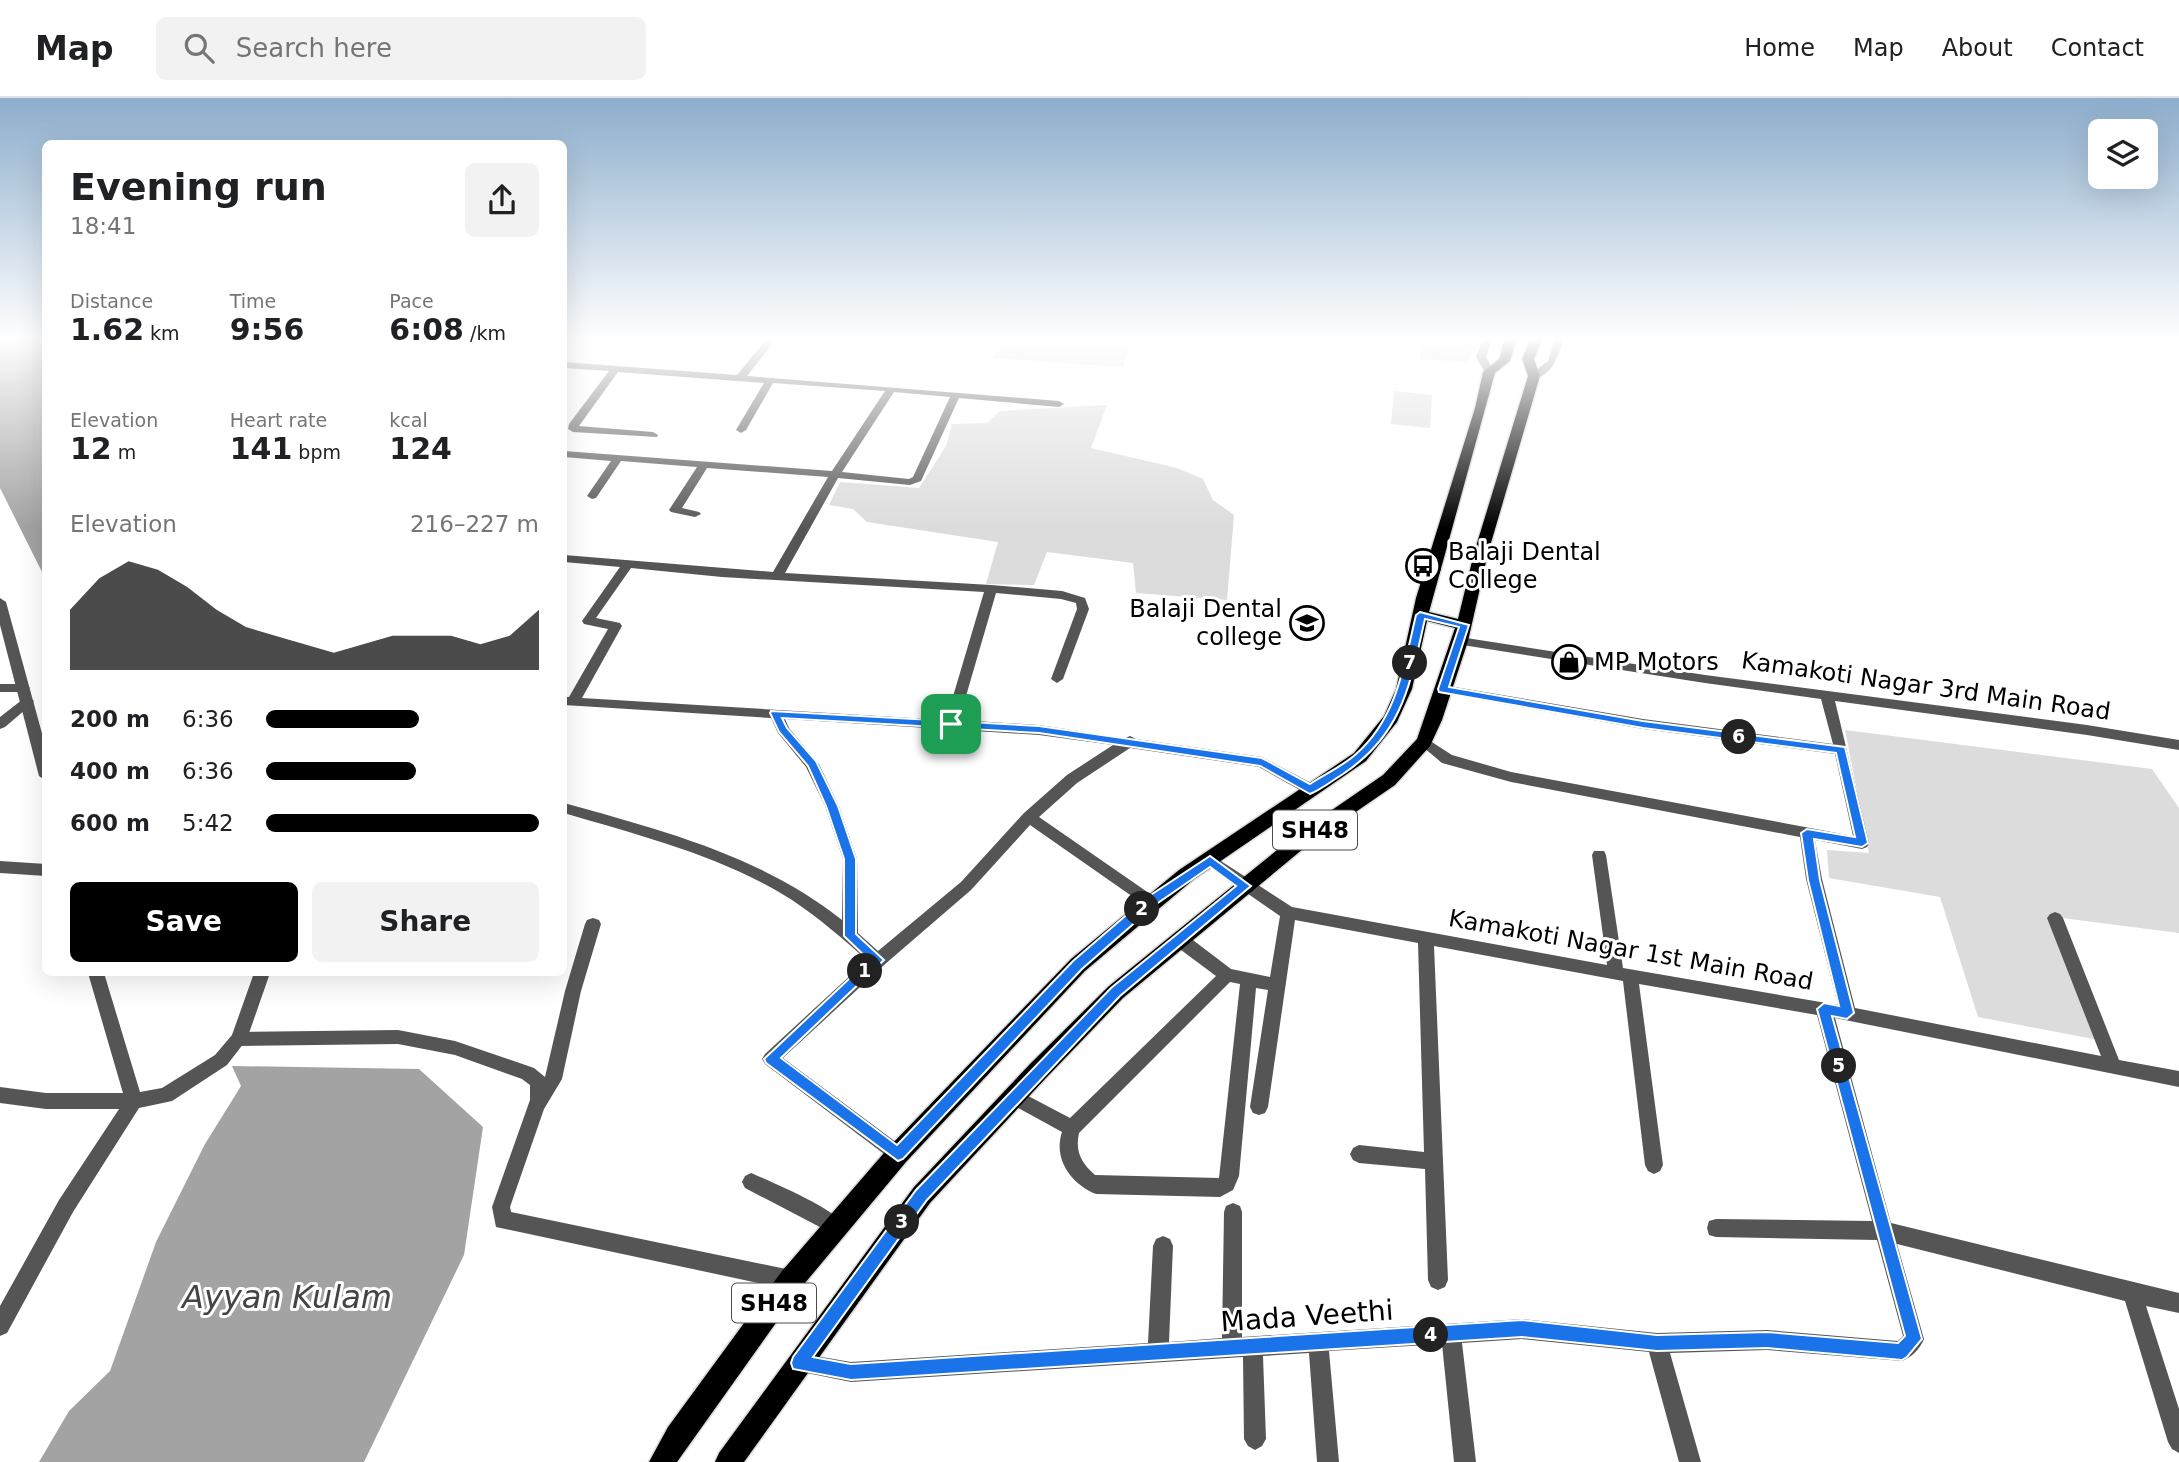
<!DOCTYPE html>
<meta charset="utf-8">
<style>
body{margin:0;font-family:"DejaVu Sans",sans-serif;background:#f2f2f2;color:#202124;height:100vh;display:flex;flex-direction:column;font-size:26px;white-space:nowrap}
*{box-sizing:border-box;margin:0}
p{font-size:23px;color:#757577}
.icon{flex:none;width:38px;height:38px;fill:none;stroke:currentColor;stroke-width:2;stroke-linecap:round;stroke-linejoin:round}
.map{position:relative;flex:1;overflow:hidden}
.sheet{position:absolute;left:42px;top:42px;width:525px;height:836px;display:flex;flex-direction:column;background:#fff;border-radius:10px;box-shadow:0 7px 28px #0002}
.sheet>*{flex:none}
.tools{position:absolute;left:2088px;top:21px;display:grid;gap:14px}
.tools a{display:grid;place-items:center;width:70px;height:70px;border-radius:10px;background:#fff;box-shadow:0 7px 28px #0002;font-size:35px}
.pin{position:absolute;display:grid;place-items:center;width:60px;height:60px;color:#fff;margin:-30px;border-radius:14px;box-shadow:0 4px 10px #0006}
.km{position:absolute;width:35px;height:35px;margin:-18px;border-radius:50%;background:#222;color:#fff;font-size:19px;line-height:35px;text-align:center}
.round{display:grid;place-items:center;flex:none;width:74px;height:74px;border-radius:10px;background:#f2f2f2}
.overview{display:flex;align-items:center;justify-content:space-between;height:119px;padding:0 28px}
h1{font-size:38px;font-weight:700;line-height:52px}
.figures{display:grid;grid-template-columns:repeat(3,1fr);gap:10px;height:119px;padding:7px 28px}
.figures div{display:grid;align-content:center}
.figures b{font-size:30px;font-weight:700}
.figures small{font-size:19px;font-weight:400}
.figures p{font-size:19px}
.chart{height:196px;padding:14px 28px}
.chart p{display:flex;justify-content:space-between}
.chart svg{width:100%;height:126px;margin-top:7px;fill:#000;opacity:.7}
.button{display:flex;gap:14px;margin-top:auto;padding:14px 28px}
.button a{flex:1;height:80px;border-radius:10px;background:#000;color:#fff;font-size:28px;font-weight:700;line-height:80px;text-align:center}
.button a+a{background:#f2f2f2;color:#202124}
ul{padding:0 28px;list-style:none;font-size:23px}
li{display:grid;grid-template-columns:112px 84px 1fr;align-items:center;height:52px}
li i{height:18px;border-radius:9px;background:#000}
header{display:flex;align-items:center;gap:42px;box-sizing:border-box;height:98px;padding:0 35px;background:#fff;border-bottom:2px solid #e0e0e0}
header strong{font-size:33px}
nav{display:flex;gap:38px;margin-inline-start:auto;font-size:24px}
.search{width:490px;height:63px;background:#f2f2f2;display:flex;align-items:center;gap:18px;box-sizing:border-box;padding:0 24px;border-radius:10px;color:#757577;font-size:26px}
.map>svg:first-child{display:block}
.green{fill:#dcdcdc}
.water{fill:#a3a3a3}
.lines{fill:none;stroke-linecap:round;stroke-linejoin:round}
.primary-casing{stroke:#dbdbdb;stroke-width:3}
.minor{fill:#555;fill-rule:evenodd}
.tertiary{fill:#555;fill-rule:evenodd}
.primary{fill:#000;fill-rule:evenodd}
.route{fill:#1a73e8;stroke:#fff;stroke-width:2;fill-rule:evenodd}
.labels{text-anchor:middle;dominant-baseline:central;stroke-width:6;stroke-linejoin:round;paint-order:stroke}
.shield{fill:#fff;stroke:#4c4c4c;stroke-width:2}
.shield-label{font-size:23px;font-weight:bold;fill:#000}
.poi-label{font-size:24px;fill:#000;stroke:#fff;text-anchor:start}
.street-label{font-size:24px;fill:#000;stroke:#fff}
.near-street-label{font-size:28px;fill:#000;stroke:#fff}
.near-water-label{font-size:32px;font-style:italic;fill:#444;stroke:#fff}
</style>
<header>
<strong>Map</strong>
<div class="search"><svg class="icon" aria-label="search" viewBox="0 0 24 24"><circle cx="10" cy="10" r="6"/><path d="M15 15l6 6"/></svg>Search here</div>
<nav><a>Home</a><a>Map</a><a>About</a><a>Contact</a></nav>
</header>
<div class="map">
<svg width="2179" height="1364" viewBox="0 0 2179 1364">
<rect width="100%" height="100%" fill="#fff"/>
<g class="green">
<path d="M1005,239H1131L1123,269L993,260Z"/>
<path d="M1420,239H1475L1468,264L1420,261Z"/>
<path d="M1394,293L1432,297L1430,330L1391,326Z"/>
<path d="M1107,307L1091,350L1177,370L1203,381L1213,402L1234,417L1227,502L1136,495L1133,465L1047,454L1034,487L986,486L998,444L867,424L853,411L829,407L840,384L919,390L946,348L952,326L987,325L1000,313Z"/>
<path d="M1845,632L2152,671L2179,710V835L2062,820L2109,944L1978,919L1940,799L1829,780L1827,752L1869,755Z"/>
</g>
<g class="water">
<path d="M0,239H45V480L0,390Z"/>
<path d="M232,968L419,971L483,1029L464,1157L364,1364H39L69,1313L110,1273L156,1144L205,1046L241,988Z"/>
</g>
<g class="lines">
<g class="primary-casing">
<path id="primary" d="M1505,239H1517L1510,263L1495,275L1429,514L1458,521L1474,455L1528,278L1522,261L1531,239H1543L1534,261L1540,278L1488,455L1468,543L1442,622L1430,648L1395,687L1309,746L1123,900L1046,980L930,1105L744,1364H715L719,1355L914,1089L1030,966L1109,888L1297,736L1383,677L1417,641L1455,530L1427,523L1412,591L1397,624L1366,663L1193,782L1085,873L906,1064L800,1191L677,1364H649L668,1329L782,1173L890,1048L1071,861L1179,772L1354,655L1384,618L1396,591L1416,500L1475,310L1483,274L1499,261Z"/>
</g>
<g class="minor">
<path d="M768,239H778L747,278L1059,303L1064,306L1059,309L959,300L921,383L910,387L838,380L785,475L991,487L1062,493L1085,500L1089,511L1063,581L1057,585L1051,581L1077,511L1076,505L1061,501L996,495L959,622L1039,627L1125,640L1130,638L1136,641L1262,659L1315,687L1317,691L1310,696L1305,695L1259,669L1130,650L1077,685L1039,719L1156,800L1159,804L1156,808L1151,810L1146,808L1030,727L971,792L884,867L783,960L904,1050L907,1056L904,1062L898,1065L892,1062L765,966L762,961L765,956L867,862C843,841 819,820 792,802C723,758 641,738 564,715V705C661,732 762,758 842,822L843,761L825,708L806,669L778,635L771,620L564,607V599H569L608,531L584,526L582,523L620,469L564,464V457L773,474L828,379L707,370L682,410L699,414L701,416L695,419L671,414L669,412L697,369L621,363L596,400L592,401L587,398L611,363L564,359V353L832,373L885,293L773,285L746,332L741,335L736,332L764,285L618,274L579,328L653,334L658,337L657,339L573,334L568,331L569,326L609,273L564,270V264L737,277ZM894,294L950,299L913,379L909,381L842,374ZM631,470L722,479L984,494L946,622L582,600L622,528L620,525L596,520ZM785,621L1039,637L1113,647L1067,677L1024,715L961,784L878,853L858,835L857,761L839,708L819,666L789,630Z"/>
<path d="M1460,539L1705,577L2087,627L2179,642V652L2087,637L1835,603L1869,745L1867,749L1862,751L1815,742L1822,781L1855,910L2101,958L2047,820L2050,816L2055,814L2060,816L2063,820L2119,962L2179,973V989L1835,920L1891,1125L2179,1195V1215L2146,1208L2179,1311V1355L2172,1351L2168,1344L2125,1203L1897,1146L1924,1241C1920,1251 1912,1259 1902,1263L1767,1252L1670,1255L1701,1364H1679L1649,1254L1522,1241L1462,1245L1476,1364H1454L1442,1246L1329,1253L1339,1364H1317L1309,1255L1263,1258L1266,1341L1262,1348L1255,1352L1248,1348L1244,1341L1243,1259L851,1284L792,1272L789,1265L792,1258L799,1255L851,1264L1148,1245L1153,1148L1156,1141L1163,1138L1170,1141L1173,1148L1169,1244L1222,1240L1224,1114L1226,1108L1233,1105L1240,1108L1242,1114V1239L1522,1221L1657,1235L1767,1232L1898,1243L1903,1238L1877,1142L1716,1139L1709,1137L1707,1130L1709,1123L1716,1121L1872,1123L1817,917L1639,886L1663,1067L1660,1073L1654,1076L1648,1073L1645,1067L1623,883L1434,848L1448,1182L1445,1189L1438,1192L1431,1189L1428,1182L1425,1071L1359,1065L1353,1062L1350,1056L1353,1050L1359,1047L1424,1054L1418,845L1295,822L1268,1009L1265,1015L1259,1017L1253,1015L1250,1009L1268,892L1256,890L1239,1078L1233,1092L1220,1099L1096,1096C1071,1086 1053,1061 1062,1034L1009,1005L1006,999L1009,993L1015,991L1070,1020L1216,878L1173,846L1171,841L1173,836L1179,835L1185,836L1231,871L1270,879L1280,818L1205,766L1203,762L1205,758L1210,756L1292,809L1607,867L1592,757L1594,753H1604L1606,757L1623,870L1838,907L1806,781L1800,739L1511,684L1442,665L1417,644L1424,639L1452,657L1511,674L1853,738L1835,656L1643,631L1443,595L1436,591L1443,587L1643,621L1833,646L1821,601L1705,585L1456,546L1454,543ZM1230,884L1240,886L1219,1080L1095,1077C1081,1065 1075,1053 1079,1035Z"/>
<path d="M0,586H24L30,590L24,594H0Z"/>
<path d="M27,598L34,603L32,606L5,629L0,631V619Z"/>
<path d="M0,763L46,766V778L0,775Z"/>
<path d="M593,820L599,822L601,826L581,893L562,981L544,1011L510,1109L511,1114L791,1172L798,1175L801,1182L798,1189L791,1192L496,1129L492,1109L530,1002V987L522,981L455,957L398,946L239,948L233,946L231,941L233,936L239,934L398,932L455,943L534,970L545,979L565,893L585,826L587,822Z"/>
<path d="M0,989L46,995H134L140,997L143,1003L140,1009L134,1011H46L0,1005Z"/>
<path d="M751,1075C770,1083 840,1113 846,1129L844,1136L837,1138L745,1090L742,1084L745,1078Z"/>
</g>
<g class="tertiary">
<path d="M1484,239H1493L1486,259L1494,274L1489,277L1486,276L1476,259Z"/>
<path d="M1555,239H1564C1559,256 1552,281 1531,280V276L1548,263Z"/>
<path d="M0,500L6,504L46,650V683L39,678L0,527Z"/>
<path d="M88,875H104L140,994L162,990L215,957L232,937L254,875H270L247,941L227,967L172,1003L139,1010L73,1114L7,1235L0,1238V1208L59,1102L125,1002Z"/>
</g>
<use href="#primary" class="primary"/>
</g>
<linearGradient id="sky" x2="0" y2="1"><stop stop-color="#8cadcc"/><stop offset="0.56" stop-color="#fff"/><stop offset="1" stop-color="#fff" stop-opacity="0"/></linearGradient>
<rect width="2179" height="430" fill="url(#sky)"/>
<path class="route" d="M1420,514L1469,527L1449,589L1643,623L1845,649L1868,745L1862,749L1814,741L1820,782L1854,915L1847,921L1832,918L1922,1241L1907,1259L1902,1262L1767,1250L1657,1253L1522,1239L851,1282L793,1271L791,1265L793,1259L916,1092L1111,890L1236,788L1210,769L1155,807L1082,871L903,1061L898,1063L766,965L764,961L869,862L844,838V761L826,708L808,668L779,634L770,615L771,613L1039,628L1262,660L1310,686C1325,676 1343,668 1356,656C1397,620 1404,567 1416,517ZM1425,521L1459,529L1438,591L1439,594L1643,630L1836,655L1855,739L1807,731L1801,735L1808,782L1839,908L1824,905L1817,911L1905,1238L1898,1245L1767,1234L1657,1237L1522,1222L851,1266L813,1259L927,1102L1120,898L1251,788L1210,758L1146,800L1073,863L897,1047L781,960L884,862L856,836V761L838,708L816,663L787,630L782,620L1039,635L1260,668L1310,696C1322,691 1333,682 1343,676C1403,636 1410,586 1425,521Z"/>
<defs>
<g id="bus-ring" transform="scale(1.75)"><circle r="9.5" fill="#fff" stroke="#000" stroke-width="1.5"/><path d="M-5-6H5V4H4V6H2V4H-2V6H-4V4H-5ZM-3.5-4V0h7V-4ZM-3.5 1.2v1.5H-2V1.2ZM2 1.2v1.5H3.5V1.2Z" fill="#000"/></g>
<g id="university-ring" transform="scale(1.75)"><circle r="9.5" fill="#fff" stroke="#000" stroke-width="1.5"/><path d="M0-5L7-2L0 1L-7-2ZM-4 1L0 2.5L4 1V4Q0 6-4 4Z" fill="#000"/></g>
<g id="shop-ring" transform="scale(1.75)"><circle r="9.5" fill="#fff" stroke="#000" stroke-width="1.5"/><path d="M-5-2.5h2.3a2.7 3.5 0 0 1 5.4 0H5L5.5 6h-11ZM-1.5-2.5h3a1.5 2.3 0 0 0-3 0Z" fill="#000"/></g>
</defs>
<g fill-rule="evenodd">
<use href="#bus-ring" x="1423" y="468"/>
<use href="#university-ring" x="1307" y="525"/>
<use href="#shop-ring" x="1569" y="564"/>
</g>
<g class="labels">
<g class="shield">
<rect x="1273" y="712.5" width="84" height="39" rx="5"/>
<rect x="732" y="1185.5" width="84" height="39" rx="5"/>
</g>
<g class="shield-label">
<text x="1315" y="732">SH48</text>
<text x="774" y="1205">SH48</text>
</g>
<g class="poi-label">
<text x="1448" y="454">Balaji Dental<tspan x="1448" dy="28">College</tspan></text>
<text x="1282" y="511" text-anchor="end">Balaji Dental<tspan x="1282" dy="28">college</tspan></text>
<text x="1594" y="564">MP Motors</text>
</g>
<g class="street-label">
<text transform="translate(1926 588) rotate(8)">Kamakoti Nagar 3rd Main Road</text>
<text transform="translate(1631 852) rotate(10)">Kamakoti Nagar 1st Main Road</text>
</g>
<g class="near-street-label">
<text transform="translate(1307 1218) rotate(-4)">Mada Veethi</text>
</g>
<g class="near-water-label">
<text x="287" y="1199">Ayyan Kulam</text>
</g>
</g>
</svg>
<div class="tools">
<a><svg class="icon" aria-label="layers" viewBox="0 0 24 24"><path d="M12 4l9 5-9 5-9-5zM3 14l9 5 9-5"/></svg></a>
</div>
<div class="pin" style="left:951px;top:626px;background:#1e9e55"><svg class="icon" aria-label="arrive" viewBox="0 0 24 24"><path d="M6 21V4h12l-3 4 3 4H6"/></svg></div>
<b class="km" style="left:865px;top:873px">1</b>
<b class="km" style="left:1142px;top:811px">2</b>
<b class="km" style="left:902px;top:1124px">3</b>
<b class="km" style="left:1431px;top:1237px">4</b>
<b class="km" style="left:1839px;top:968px">5</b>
<b class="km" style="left:1739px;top:639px">6</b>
<b class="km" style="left:1410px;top:565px">7</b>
<section class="sheet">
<div class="overview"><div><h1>Evening run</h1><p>18:41</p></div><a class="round"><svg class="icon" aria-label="share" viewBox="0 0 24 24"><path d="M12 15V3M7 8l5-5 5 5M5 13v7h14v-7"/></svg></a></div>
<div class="figures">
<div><p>Distance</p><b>1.62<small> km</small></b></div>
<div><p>Time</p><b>9:56</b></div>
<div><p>Pace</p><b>6:08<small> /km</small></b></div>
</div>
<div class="figures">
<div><p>Elevation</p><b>12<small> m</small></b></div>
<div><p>Heart rate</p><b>141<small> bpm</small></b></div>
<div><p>kcal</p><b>124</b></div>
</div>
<div class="chart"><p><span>Elevation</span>216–227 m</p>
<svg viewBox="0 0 160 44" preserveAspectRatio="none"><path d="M0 44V23L10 12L20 6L30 9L40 15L50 23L60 29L70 32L80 35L90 38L100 35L110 32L120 32L130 32L140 35L150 32L160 23V44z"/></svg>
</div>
<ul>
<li><b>200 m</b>6:36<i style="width:56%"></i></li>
<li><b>400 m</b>6:36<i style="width:55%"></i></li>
<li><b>600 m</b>5:42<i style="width:100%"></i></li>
</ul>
<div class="button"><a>Save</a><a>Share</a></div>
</section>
</div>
